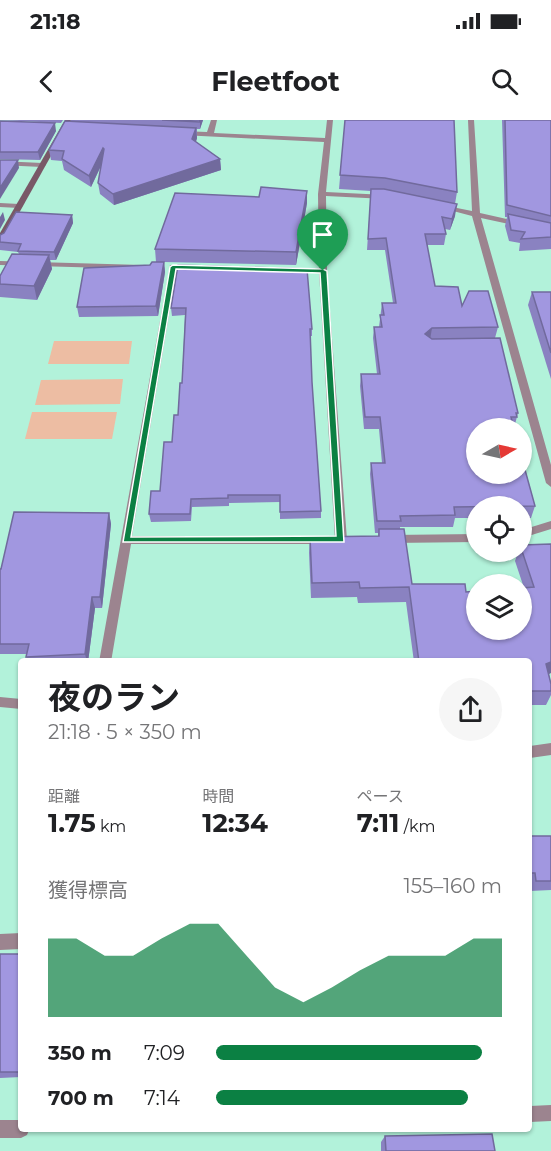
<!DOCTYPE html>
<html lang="ja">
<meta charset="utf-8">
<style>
body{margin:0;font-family:Montserrat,"Noto Sans JP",sans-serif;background:#f6f6f6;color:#202124;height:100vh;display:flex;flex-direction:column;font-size:22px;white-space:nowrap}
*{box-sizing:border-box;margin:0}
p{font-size:20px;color:#757577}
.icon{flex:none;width:33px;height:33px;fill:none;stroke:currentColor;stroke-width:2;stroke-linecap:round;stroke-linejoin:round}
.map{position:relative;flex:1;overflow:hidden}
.side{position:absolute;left:18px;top:538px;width:514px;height:474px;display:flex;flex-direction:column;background:#fff;border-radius:6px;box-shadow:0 2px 4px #0004}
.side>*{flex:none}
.needle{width:39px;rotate:81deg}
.fabs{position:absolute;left:466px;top:298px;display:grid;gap:12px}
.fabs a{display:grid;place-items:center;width:66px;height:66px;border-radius:50%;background:#fff;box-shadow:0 2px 4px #0004;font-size:30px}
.pin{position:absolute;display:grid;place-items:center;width:51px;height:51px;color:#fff;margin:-62px -26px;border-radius:50% 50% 50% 0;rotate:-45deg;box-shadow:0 0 6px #0007}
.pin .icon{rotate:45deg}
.round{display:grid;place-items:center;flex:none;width:63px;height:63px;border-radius:32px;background:#f6f6f6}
.headline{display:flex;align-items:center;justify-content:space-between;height:102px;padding:0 30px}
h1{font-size:33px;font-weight:700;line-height:45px}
.figures{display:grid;grid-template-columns:repeat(3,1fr);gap:9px;height:102px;padding:6px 30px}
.figures div{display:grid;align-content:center}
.figures b{font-size:26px;font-weight:700}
.figures small{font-size:16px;font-weight:400}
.figures p{font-size:16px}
.chart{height:168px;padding:12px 30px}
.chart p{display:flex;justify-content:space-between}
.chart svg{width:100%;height:108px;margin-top:6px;fill:#0b8043;opacity:.7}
ul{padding:0 30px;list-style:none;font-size:20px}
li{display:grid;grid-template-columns:96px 72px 1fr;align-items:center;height:45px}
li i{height:15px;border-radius:8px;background:#0b8043}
.status{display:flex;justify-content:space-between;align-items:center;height:42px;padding:0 30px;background:#fff;direction:ltr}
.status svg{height:16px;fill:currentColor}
header{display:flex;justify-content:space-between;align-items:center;height:78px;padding:0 30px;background:#fff;font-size:27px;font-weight:700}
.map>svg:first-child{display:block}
.green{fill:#edbda3}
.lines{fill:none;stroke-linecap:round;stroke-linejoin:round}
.street{fill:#9c848f;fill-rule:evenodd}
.secondary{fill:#795867;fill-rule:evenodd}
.wall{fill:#8a82c1}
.shaded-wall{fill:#716a9d}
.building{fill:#a197e0;stroke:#716a9d;stroke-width:1.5}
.route{fill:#0b8043;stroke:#fff;stroke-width:1.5;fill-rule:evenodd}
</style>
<div class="status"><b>21:18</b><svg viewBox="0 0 49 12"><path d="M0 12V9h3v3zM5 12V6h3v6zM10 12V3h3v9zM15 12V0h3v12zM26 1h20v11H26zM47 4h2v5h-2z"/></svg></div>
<header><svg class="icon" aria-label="back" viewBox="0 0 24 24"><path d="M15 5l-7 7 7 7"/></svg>Fleetfoot<svg class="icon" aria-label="search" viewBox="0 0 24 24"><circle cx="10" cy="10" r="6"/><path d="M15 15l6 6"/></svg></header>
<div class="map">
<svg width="551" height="1031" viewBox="0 0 551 1031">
<rect width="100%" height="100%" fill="#b2f2da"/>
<g class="green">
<path d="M54,221H132L129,244H48Z"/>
<path d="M123,259L120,284L35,285L41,260Z"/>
<path d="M32,292H117L112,319H25Z"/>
</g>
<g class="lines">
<g class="street">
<path d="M211,0H217L214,13L325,18L327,0H333L326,72L386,75L390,77L386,79L326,76L327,151L347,420L345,423L341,424L335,420L319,151L318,74L324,22L181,15L178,13L181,11L207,12Z"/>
<path d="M468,0H474L480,93L551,109V113L481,98L551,345V367L546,363L472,96L438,87L442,85L472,91Z"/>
<path d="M0,41L42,43L46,45L42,47L0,45Z"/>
<path d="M0,83L19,84L23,86L19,88L0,87Z"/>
<path d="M0,141L143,145L147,147L143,149L0,145Z"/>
<path d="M170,145L177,147L132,416H326L332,420L326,424H131L111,542H99Z"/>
<path d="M551,401V409L522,418V410Z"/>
<path d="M477,414V422L391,423L385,419L391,415Z"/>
<path d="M0,577L21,579V589L0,587Z"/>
<path d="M551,623V635L530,638V626Z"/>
<path d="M21,813V829L0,830V814Z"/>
<path d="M551,985V1001L530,1002V986Z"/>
<path d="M0,1000H21V1010H29L27,1015L21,1018H0Z"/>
</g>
<path class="secondary" d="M65,0H71L4,120L0,122V113Z"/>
</g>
<g class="wall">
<path d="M0,0H63L61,3Z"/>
<path d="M71,0H203L200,9H197V18L196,22L220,39L221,50L114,85L100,74L98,63L102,44L91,67L64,50L62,41L51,40L49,30L71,1Z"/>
<path d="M345,0L457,72L455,84V96L450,110L445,109L446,114L444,125H427L435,166L462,186L498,207L495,218L518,293L514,308L535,386L531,398H522V387H477V398H455L453,407H400V409L412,464L466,472L524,468L515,441L518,432H522L551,424L549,554L551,564V575L546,585H530V542H414L406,482L358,483L357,477L311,478L309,433L310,417L378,416V413H375L370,354L371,343H382L379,309H364L360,266L361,254H377L373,218L374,207H379L382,183H393L385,130H367L371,71L339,69Z"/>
<path d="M502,0H551V129L519,131L520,123L509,121L505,106L507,97H505Z"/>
<path d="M0,1L56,11L40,40L0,39Z"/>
<path d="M307,71V83L296,145L164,142L165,152L158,196L79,197L77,187L156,142L155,129L259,77Z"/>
<path d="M72,95L73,103L56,140H50L52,149L37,180L0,177V156L19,134L18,132L0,130V115Z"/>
<path d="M178,145L312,209V216H310L312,262L321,391V398L280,399V382L229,383V386L192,387L191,401L151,402L149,394L160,371L172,322L178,295L182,263L185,195L172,196L171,188Z"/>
<path d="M532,172H551V259L528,185Z"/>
<path d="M109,393L111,404L102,488H95L88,542H28L26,537L27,534H0V449Z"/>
<path d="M530,716H551V770L530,771Z"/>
<path d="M0,834H21V957L0,958Z"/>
<path d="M385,1016L495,1031H381V1022Z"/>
</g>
<g class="shaded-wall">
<path d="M200,0H203L200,9Z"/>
<path d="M55,3L56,11L40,40L38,32Z"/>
<path d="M196,8L197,18L193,30L192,19Z"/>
<path d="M103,28L104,39L91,67L89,56Z"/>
<path d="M220,39L221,50L114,85L113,74Z"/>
<path d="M18,40L19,48L0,79V68Z"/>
<path d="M307,71V83L296,145V132Z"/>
<path d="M457,84L455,96L450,110L452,99Z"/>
<path d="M3,92L5,100L0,109V97Z"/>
<path d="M72,95L73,103L56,140L54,132Z"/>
<path d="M49,135L52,149L37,180L34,166Z"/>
<path d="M164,142L165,152L158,196L156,186Z"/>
<path d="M432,208L430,220L425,214Z"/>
<path d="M109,393L111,404L102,488L100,477Z"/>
<path d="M92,477L95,488L88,542H87L85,534Z"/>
<path d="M551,542V553L540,559L546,544Z"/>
</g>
<g class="building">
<path d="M162,0H200V2Z"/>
<path d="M345,0H454L457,72L385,58L340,55Z"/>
<path d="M505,0H551V96L507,85Z"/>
<path d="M0,1L55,3L38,32H0Z"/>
<path d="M65,1L196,8L192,19L220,39L113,74L98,63L104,29L103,28L89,56L62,39L64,31L49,30Z"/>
<path d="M0,40H18L0,68Z"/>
<path d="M261,67L307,71L296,132L155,129L175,73L259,77Z"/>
<path d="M371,69H384L457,84L452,99L442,97L446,114H425L435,166L458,167L462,186L469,171H488L498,207L432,208L425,214L432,219L500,218L518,293H516L517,297H511L514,309H477V354H522V339L535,386L454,387L455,395L400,396L401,401H377L371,343H385L380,297H365L361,254H380L374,207H382L380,195H384L382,183H396L386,118L368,119Z"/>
<path d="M16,92L72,95L54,132L18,131L21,124L0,122V115L4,113Z"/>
<path d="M508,94L551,103V117L521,119L525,112L511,110Z"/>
<path d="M12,134L49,135L34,166L0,164V156Z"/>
<path d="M152,142H164L156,186L77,187L84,148L150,145Z"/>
<path d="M178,145L307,149L312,209H310L312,262L321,391L280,392V375H228V378L191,379L190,394H149L151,371H160L164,322H172L174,295H178L180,263H182L186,188H171Z"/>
<path d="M532,172H551V233Z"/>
<path d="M14,392L109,393L100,477H92L85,534L26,537L29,524H0V449H1Z"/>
<path d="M379,409H404L412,464H465L466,472L477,471V510H522V468L534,467L522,431V425L551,424V542L546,544L551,564V571H530V542H419L409,467L360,468L359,462L312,463L310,417L379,416Z"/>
<path d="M530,716H551V761H536L535,753H530V725H531Z"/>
<rect x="0" y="834" width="21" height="118"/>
<path d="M492,1014L495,1031H386L385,1016Z"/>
</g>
<path class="route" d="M173,145L323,149L327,151L344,422H123L170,147ZM176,149L320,153L336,416L131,417Z"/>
</svg>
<div class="fabs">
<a><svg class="needle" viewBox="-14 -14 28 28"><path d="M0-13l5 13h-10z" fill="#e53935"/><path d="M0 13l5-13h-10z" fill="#757577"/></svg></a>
<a><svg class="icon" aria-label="locate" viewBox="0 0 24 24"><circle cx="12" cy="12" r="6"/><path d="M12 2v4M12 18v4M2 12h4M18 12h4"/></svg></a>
<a><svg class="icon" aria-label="layers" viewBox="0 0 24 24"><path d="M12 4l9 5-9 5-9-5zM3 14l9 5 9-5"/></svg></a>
</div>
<div class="pin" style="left:323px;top:151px;background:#1e9e55"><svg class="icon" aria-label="arrive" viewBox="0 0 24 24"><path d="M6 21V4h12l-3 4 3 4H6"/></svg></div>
<section class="side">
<div class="headline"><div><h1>夜のラン</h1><p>21:18 · 5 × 350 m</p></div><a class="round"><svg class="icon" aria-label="share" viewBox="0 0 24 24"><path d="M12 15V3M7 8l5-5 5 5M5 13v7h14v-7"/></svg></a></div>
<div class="figures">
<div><p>距離</p><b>1.75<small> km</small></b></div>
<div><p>時間</p><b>12:34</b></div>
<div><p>ペース</p><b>7:11<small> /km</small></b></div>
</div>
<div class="chart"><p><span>獲得標高</span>155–160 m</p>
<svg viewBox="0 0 160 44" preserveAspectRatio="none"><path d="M0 44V12L10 12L20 19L30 19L40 12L50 6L60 6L70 19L80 32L90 38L100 32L110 25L120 19L130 19L140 19L150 12L160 12V44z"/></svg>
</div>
<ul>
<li><b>350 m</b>7:09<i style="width:93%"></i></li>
<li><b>700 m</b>7:14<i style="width:88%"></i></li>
</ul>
</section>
</div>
